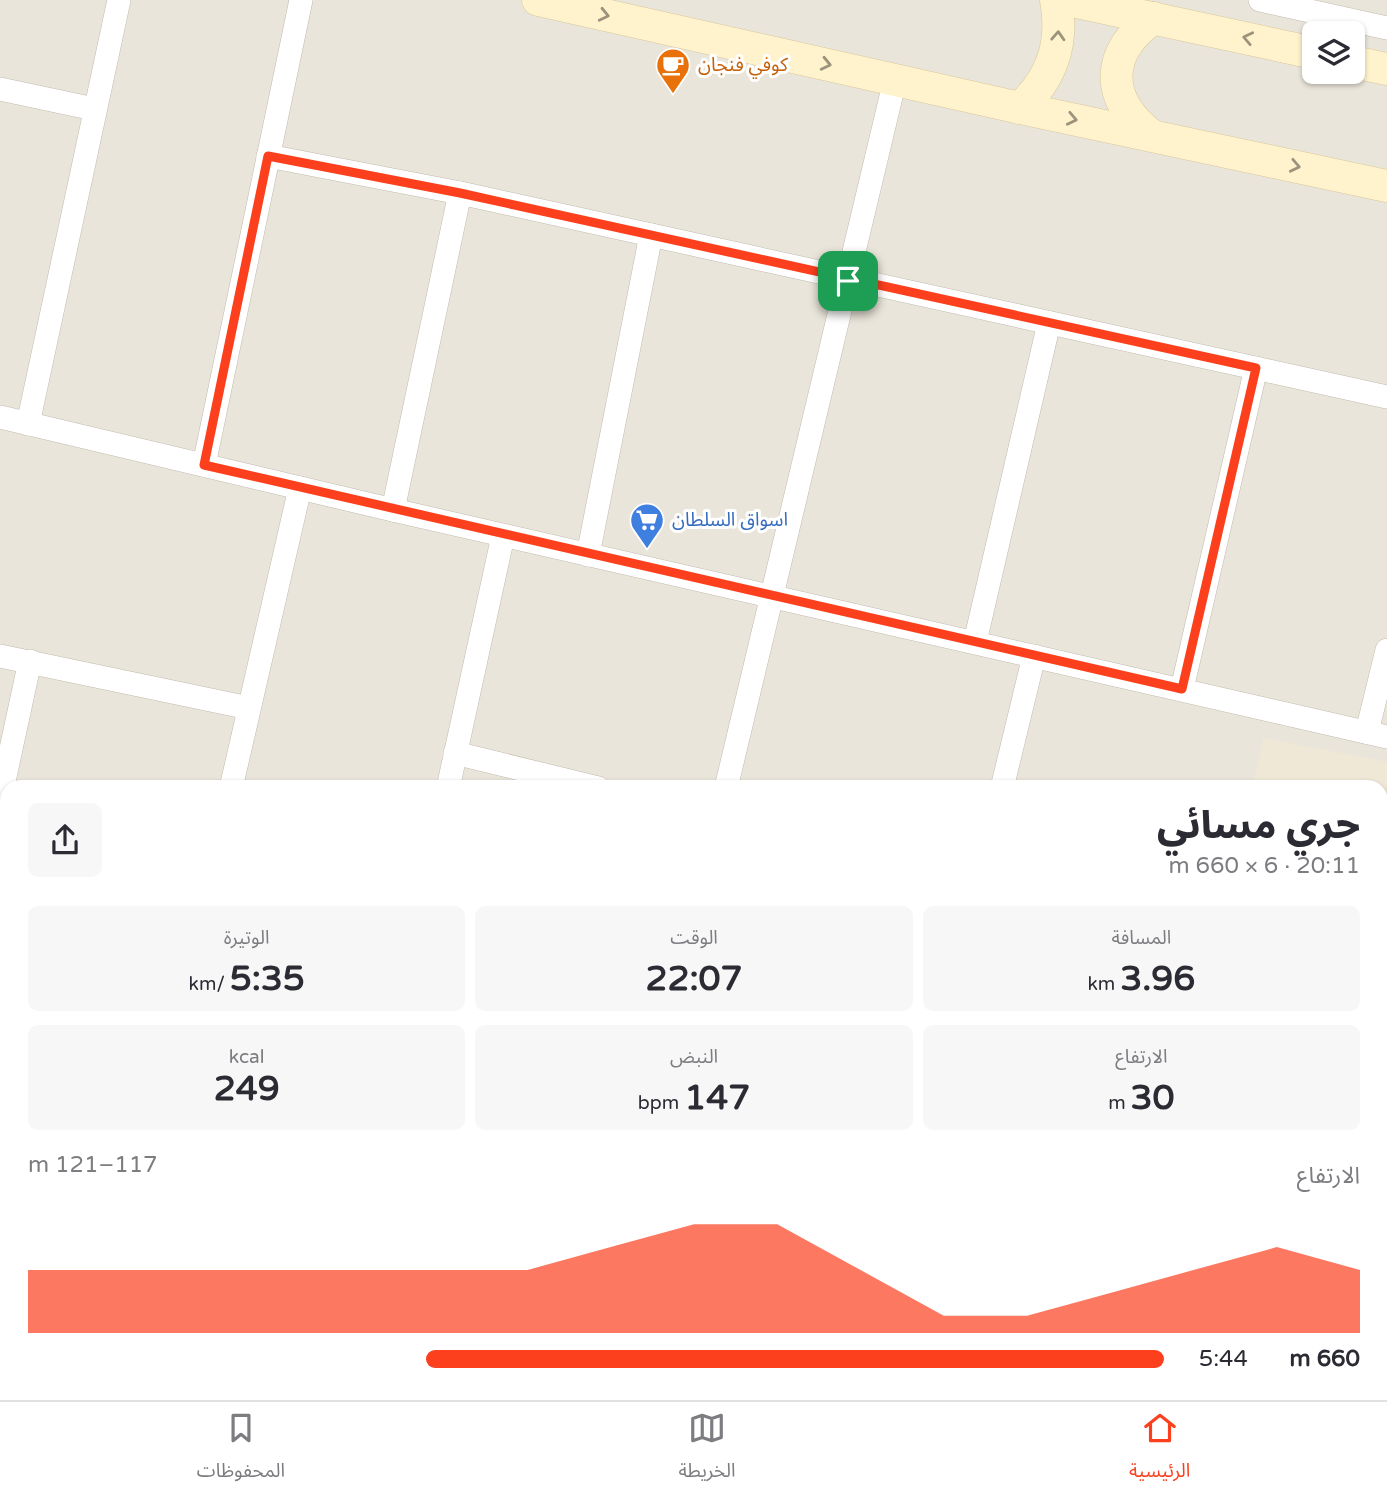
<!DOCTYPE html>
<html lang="ar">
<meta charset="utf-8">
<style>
body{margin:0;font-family:"Varela Round","Noto Sans Arabic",sans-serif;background:#f7f7f7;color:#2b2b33;direction:rtl;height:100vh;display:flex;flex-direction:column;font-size:26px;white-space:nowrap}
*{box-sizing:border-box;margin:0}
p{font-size:23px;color:#7c7c81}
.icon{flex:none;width:38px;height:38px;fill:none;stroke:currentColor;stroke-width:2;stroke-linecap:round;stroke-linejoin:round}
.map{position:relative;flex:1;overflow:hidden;direction:ltr}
.drawer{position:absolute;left:0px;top:780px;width:1388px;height:620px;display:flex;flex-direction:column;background:#fff;border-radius:21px 21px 0 0;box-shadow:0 2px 5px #0004;direction:rtl}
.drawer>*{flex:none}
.controls{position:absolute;left:1302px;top:21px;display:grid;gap:14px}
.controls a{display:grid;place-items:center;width:63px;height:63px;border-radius:10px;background:#fff;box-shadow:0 2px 5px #0004;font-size:35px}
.pin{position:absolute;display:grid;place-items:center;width:60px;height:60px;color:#fff;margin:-30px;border-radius:14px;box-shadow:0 4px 10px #0006}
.round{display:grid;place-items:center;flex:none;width:74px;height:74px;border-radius:10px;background:#f7f7f7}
.head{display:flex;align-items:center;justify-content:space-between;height:119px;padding:0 28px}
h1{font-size:38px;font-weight:800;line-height:52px}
.metrics{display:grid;grid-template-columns:repeat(3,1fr);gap:10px;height:119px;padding:7px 28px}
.metrics div{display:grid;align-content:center;border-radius:10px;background:#f7f7f7;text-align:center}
.metrics b{font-size:35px;font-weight:800}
.metrics small{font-size:19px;font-weight:400}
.metrics p{font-size:19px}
.chart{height:196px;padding:14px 28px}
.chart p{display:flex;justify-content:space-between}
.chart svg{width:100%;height:126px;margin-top:7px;fill:#fc3f1d;opacity:.7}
ul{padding:0 28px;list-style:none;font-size:23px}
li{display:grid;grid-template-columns:112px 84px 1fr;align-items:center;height:52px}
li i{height:18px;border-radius:9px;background:#fc3f1d}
.tabs{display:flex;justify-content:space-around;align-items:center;height:98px;border-top:2px solid #e1e1e2;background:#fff;font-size:19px;color:#7c7c81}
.tabs a{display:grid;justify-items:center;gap:4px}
.tabs .current{color:#fc3f1d}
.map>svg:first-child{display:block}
.residential{fill:#eae5da;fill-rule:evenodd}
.education{fill:#efe8d6}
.building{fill:#d8cfc1;stroke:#d3c7b4;stroke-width:2}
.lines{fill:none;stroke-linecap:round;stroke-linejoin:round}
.street-casing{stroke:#c2bbae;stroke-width:24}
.secondary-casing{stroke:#d6c79b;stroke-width:33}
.street{stroke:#fff;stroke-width:23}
.secondary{stroke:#fff3cd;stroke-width:32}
.oneway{stroke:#9c937c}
.route-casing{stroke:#fff;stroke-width:14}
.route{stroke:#fc3f1d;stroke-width:9}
.labels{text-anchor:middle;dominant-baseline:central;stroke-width:6;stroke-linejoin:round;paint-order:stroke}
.food-label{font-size:19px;fill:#c56008;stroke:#fff;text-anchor:start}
.shop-label{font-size:19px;fill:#366cbe;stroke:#fff;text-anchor:start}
</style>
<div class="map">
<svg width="1387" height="1400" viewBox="0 0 1387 1400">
<rect width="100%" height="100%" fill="#f6f3ec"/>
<path class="residential" d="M0,0H1387V1400H0ZM1314,33H1353V72H1314ZM7,788H1381V1393H7Z"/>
<path class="education" d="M1264,738L1387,762V1400H1104L1106,1393H1381V788L1252,787Z"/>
<g class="building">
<path d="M1381,852L1387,859V900L1381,899Z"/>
<path d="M1381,1250L1387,1251V1288L1381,1287Z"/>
<path d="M1381,1303L1387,1304V1400L1351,1393H1381Z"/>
<path d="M1292,1393H1318L1317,1399Z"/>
</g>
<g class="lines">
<g class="street-casing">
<g id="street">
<path d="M1260,0L1387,28"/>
<path d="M0,89L94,109"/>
<path d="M268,156L460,193L1387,397"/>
<path d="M0,417L393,510L1387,737"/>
<path d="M28,424L119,0"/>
<path d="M204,465L301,0"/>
<path d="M393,510L460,193"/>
<path d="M588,555L651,235"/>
<path d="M975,642L1049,323"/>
<path d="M0,656L249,708"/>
<path d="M1182,689L1256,368"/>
<path d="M1367,732L1387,650"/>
<path d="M455,753L598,788"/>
<path d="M231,788L300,488"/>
<path d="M448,788L503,536"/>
<path d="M726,788L895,80"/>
<path d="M1002,788L1034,656"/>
<path d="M0,800L30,661"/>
<path d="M0,982L7,984"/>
<path d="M434,1393L465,1400"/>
<path d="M88,1400L90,1393"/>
<path d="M856,1400L858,1393"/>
</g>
</g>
<g class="secondary-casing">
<g id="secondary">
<path d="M538,0L1020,108L1387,186"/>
<path d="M1068,0L1314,53"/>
<path d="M1353,62L1387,69"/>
<path d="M1020,108C1052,78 1064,44 1056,0"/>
<path d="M1151,135C1104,99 1105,51 1154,18"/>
</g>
</g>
<use href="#street" class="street"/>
<use href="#secondary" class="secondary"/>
</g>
<defs><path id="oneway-chevron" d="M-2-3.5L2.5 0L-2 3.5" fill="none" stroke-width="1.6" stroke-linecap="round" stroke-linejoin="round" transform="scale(1.75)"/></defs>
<g class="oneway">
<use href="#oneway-chevron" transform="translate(604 15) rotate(13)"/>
<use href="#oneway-chevron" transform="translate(1058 36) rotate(-87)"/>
<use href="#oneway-chevron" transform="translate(1248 38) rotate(-168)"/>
<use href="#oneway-chevron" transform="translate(826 64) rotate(13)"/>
<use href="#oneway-chevron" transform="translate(1072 119) rotate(12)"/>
<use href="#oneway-chevron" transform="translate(1295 166) rotate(12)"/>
</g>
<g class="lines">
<g class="route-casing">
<path id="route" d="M268,156L460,193L1256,368L1182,689L204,465Z"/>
</g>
<use href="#route" class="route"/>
</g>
<defs>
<g id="cafe-pin" transform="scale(1.75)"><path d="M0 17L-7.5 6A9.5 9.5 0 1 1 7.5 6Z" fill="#e8710a" stroke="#fff"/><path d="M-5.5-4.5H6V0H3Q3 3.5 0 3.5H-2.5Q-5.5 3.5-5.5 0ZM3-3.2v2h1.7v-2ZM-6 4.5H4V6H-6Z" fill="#fff"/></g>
<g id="supermarket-pin" transform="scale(1.75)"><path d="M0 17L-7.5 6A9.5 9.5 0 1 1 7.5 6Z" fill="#3f7fe0" stroke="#fff"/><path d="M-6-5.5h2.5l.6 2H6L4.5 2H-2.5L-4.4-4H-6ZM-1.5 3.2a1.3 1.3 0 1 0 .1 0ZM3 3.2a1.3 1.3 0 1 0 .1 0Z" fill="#fff"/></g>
</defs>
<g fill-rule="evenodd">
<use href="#cafe-pin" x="673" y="65"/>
<use href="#supermarket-pin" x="647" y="520"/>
</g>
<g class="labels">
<g class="food-label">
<text x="698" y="65">كوفي فنجان</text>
</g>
<g class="shop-label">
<text x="672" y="520">اسواق السلطان</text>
</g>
</g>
</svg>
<div class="controls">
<a><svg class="icon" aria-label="layers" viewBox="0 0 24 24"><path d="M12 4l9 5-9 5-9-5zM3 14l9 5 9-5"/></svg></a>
</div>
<div class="pin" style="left:848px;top:281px;background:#1e9e55"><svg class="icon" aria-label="arrive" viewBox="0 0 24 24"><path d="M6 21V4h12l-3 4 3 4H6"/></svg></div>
<section class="drawer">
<div class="head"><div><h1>جري مسائي</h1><p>20:11 · 6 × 660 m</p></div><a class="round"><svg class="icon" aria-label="share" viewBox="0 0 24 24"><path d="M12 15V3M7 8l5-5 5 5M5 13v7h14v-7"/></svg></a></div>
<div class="metrics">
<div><p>المسافة</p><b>3.96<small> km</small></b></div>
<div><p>الوقت</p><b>22:07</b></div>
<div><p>الوتيرة</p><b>5:35<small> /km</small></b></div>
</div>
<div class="metrics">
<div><p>الارتفاع</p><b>30<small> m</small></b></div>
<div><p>النبض</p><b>147<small> bpm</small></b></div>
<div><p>kcal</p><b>249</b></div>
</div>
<div class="chart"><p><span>الارتفاع</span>117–121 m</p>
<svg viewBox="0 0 160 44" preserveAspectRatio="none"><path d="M0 44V22L10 22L20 22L30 22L40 22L50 22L60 22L70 14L80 6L90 6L100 22L110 38L120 38L130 30L140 22L150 14L160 22V44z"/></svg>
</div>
<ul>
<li><b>660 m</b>5:44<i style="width:65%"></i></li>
</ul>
</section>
</div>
<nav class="tabs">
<a class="current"><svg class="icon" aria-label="home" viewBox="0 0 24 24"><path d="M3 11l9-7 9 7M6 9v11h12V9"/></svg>الرئيسية</a>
<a><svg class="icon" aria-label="map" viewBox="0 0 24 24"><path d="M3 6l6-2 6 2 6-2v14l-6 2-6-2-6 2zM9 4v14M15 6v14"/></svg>الخريطة</a>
<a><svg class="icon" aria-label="saved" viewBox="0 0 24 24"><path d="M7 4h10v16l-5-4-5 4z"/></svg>المحفوظات</a>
</nav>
